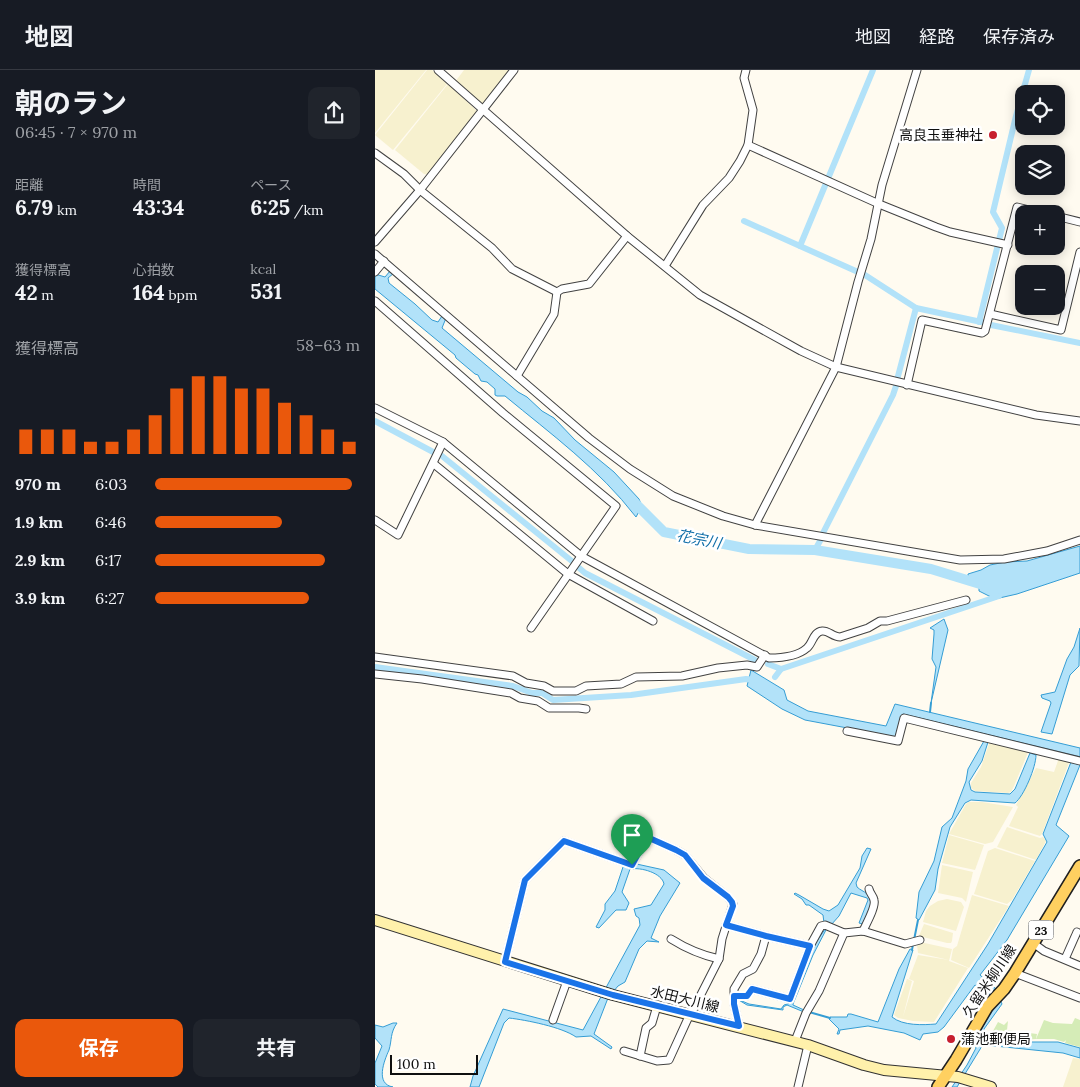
<!DOCTYPE html>
<html lang="ja">
<meta charset="utf-8">
<style>
body{margin:0;font-family:Lora,"Noto Sans JP",serif;background:#20242c;color:#f1f3f6;height:100vh;display:flex;flex-direction:column;font-size:19px;white-space:nowrap}
*{box-sizing:border-box;margin:0}
p{font-size:16px;color:#9ea1a6}
.icon{flex:none;width:28px;height:28px;fill:none;stroke:currentColor;stroke-width:2;stroke-linecap:round;stroke-linejoin:round}
.map{position:relative;flex:1;overflow:hidden}
.sheet{display:flex;flex-direction:column;background:#171b24;width:375px}
.sheet>*{flex:none}
.controls{position:absolute;left:640px;top:15px;display:grid;gap:10px}
.controls a{display:grid;place-items:center;width:50px;height:50px;border-radius:10px;background:#171b24;box-shadow:0 2px 12px #0003;font-size:25px}
.scale{position:absolute;left:15px;bottom:12px;width:88px;box-sizing:border-box;padding-left:5px;border:2px solid #0f0f0f;border-top:0;font-size:14px;line-height:18px;white-space:nowrap;color:#0f0f0f;-webkit-text-stroke:4px #fff;paint-order:stroke}
.pin{position:absolute;display:grid;place-items:center;width:42px;height:42px;color:#fff;margin:-51px -21px;border-radius:50% 50% 50% 0;rotate:-45deg;box-shadow:0 0 5px #0007}
.pin .icon{rotate:45deg}
.round{display:grid;place-items:center;flex:none;width:52px;height:52px;border-radius:10px;background:#20242c}
.head{display:flex;align-items:center;justify-content:space-between;height:85px;padding:0 15px}
h1{font-size:28px;font-weight:700;line-height:38px}
.figures{display:grid;grid-template-columns:repeat(3,1fr);gap:8px;height:85px;padding:5px 15px}
.figures div{display:grid;align-content:center}
.figures b{font-size:21px;font-weight:700}
.figures small{font-size:14px;font-weight:400}
.figures p{font-size:14px}
.chart{height:140px;padding:10px 15px}
.chart p{display:flex;justify-content:space-between}
.chart svg{width:100%;height:90px;margin-top:5px;stroke:#ea580c;stroke-width:6}
.cta{display:flex;gap:10px;margin-top:auto;padding:10px 15px}
.cta a{flex:1;height:58px;border-radius:10px;background:#ea580c;color:#fff;font-size:20px;font-weight:700;line-height:58px;text-align:center}
.cta a+a{background:#20242c;color:#f1f3f6}
ul{padding:0 15px;list-style:none;font-size:16px}
li{display:grid;grid-template-columns:80px 60px 1fr;align-items:center;height:38px}
li i{height:12px;border-radius:6px;background:#ea580c}
header{display:flex;align-items:center;gap:30px;box-sizing:border-box;height:70px;padding:0 25px;background:#171b24;border-bottom:1px solid #363941}
header strong{font-size:24px}
nav{display:flex;gap:28px;margin-inline-start:auto;font-size:18px}
main{display:flex;flex:1;min-height:0}
.map>svg:first-child{display:block}
.farmland{fill:#f7f1cf}
.green{fill:#d5ecb7}
.water{fill:#b2e2f9;stroke:#359dd4}
.lines{fill:none;stroke-linecap:round;stroke-linejoin:round}
.stream{stroke:#359dd4;stroke-width:2}
.canal{stroke:#b2e2f9;stroke-width:6}
.river{stroke:#b2e2f9;stroke-width:10}
.street-casing{stroke:#424242;stroke-width:9}
.secondary-casing{stroke:#313131;stroke-width:12}
.primary-casing{stroke:#202020;stroke-width:14}
.street{stroke:#fff;stroke-width:7}
.secondary{stroke:#fff1ab;stroke-width:10}
.primary{stroke:#ffd060;stroke-width:11}
.route-casing{stroke:#fff;stroke-width:10}
.route{stroke:#1a73e8;stroke-width:6}
.poi-dot{fill:#c71f2f;stroke:#fff;stroke-width:2}
.labels{text-anchor:middle;dominant-baseline:central;stroke-width:5;stroke-linejoin:round;paint-order:stroke}
.shield{fill:#fff;stroke:#575757;stroke-width:1}
.shield-label{font-size:12px;font-weight:bold;fill:#0f0f0f}
.poi-label{font-size:14px;fill:#0f0f0f;stroke:#fff;text-anchor:end}
.street-label{font-size:14px;fill:#0f0f0f;stroke:#fff}
.water-label{font-size:15px;font-style:italic;fill:#106ea8;stroke:#fff}
</style>
<header>
<strong>地図</strong>
<nav><a>地図</a><a>経路</a><a>保存済み</a></nav>
</header>
<main>
<section class="sheet">
<div class="head"><div><h1>朝のラン</h1><p>06:45 · 7 × 970 m</p></div><a class="round"><svg class="icon" aria-label="share" viewBox="0 0 24 24"><path d="M12 15V3M7 8l5-5 5 5M5 13v7h14v-7"/></svg></a></div>
<div class="figures">
<div><p>距離</p><b>6.79<small> km</small></b></div>
<div><p>時間</p><b>43:34</b></div>
<div><p>ペース</p><b>6:25<small> /km</small></b></div>
</div>
<div class="figures">
<div><p>獲得標高</p><b>42<small> m</small></b></div>
<div><p>心拍数</p><b>164<small> bpm</small></b></div>
<div><p>kcal</p><b>531</b></div>
</div>
<div class="chart"><p><span>獲得標高</span>58–63 m</p>
<svg viewBox="0 0 160 44" preserveAspectRatio="none"><path d="M5 44V32M15 44V32M25 44V32M35 44V38M45 44V38M55 44V32M65 44V25M75 44V12M85 44V6M95 44V6M105 44V12M115 44V12M125 44V19M135 44V25M145 44V32M155 44V38"/></svg>
</div>
<ul>
<li><b>970 m</b>6:03<i style="width:96%"></i></li>
<li><b>1.9 km</b>6:46<i style="width:62%"></i></li>
<li><b>2.9 km</b>6:17<i style="width:83%"></i></li>
<li><b>3.9 km</b>6:27<i style="width:75%"></i></li>
</ul>
<div class="cta"><a>保存</a><a>共有</a></div>
</section>
<div class="map">
<svg width="705" height="1017" viewBox="0 0 705 1017">
<rect width="100%" height="100%" fill="#fffbf0"/>
<g class="farmland">
<path d="M0,0H51L0,63Z"/>
<path d="M52,0H57L72,14L18,80L0,65Z"/>
<path d="M89,0H136L108,36L80,12Z"/>
<path d="M73,14L101,40V45L54,105L49,104L20,80Z"/>
<path d="M615,671L654,680L639,716L636,722L633,723L600,721L596,718V713L606,697Z"/>
<path d="M684,688L695,690L667,764L665,766L634,756L643,737L641,735L661,698L679,702Z"/>
<path d="M594,732H607L638,737L618,772L610,774L574,764L591,734Z"/>
<path d="M632,757L665,768L668,767L671,771L661,790L622,777Z"/>
<path d="M574,765L609,775L600,800L567,793Z"/>
<path d="M620,778L660,791L637,830L632,834L599,824L613,781Z"/>
<path d="M567,795L598,802L591,832L587,828L563,823Z"/>
<path d="M597,825L634,836L594,898L576,890L578,879L582,876Z"/>
<path d="M572,829L586,832L589,837L581,861L548,852L551,841L555,836L563,831Z"/>
<path d="M549,854L578,863L577,871L576,873H572L544,866Z"/>
<path d="M545,872L577,879L574,891L593,898L559,952L538,951L523,948L519,945L532,909L537,911L528,947L539,911L534,909L543,885L574,890L543,883L542,875Z"/>
<path d="M698,988L705,989V1017H688Z"/>
</g>
<g class="green">
<path d="M700,948L705,950V977L690,973L691,970L689,972L679,969H661L669,950L678,953L697,954Z"/>
<path d="M633,951L632,960L662,964L661,969L635,971L625,969L627,964L618,961L623,952L629,955Z"/>
</g>
<g class="water">
<path d="M15,201L19,203L13,208L14,213L40,234L57,250L63,252L67,246L71,248L67,258L143,322L152,327L167,341L179,348L200,370L239,402L264,429L267,436L261,447C224,399 176,364 130,326H122L120,325V319L112,312L106,311L103,305L100,304L81,288L80,285L0,219V204L10,207Z"/>
<path d="M705,476V503L642,524L620,529L604,521V516L593,513V504L606,500L615,495L630,492L652,491Z"/>
<path d="M569,549L573,560L556,633L561,597L557,589L559,564V560L555,558Z"/>
<path d="M705,558L704,596L695,605L677,664L666,662L676,633L675,631L667,628L666,625L680,622L692,589L699,577Z"/>
<path d="M376,600L409,620L412,630L433,641L511,656L520,634L705,678V687L528,644L520,667L430,650L407,639L372,616Z"/>
<path d="M609,671L613,672L607,691L594,712L596,720L600,722L635,724L640,719L655,683L661,685C661,697 649,726 640,733L596,730L590,733L575,757L563,799L560,820L544,850L541,848L544,822L559,791L567,757L577,748L591,711L593,699Z"/>
<path d="M696,692L705,695L681,755L694,766L632,870L605,905L620,918L627,934L609,959L611,967L637,972H683L705,978V988L688,983L610,975L607,976L582,1017H577L592,995L601,978L599,971L621,935L611,923L600,915L569,957L563,962L548,964L545,970L529,963L493,956L465,960L464,964H462L464,959L454,949L455,947H472L473,944H476L503,952L524,899L535,879L538,880L517,947C528,956 548,955 561,954L613,874L672,772L668,764Z"/>
<path d="M492,778L496,779L481,813L482,817C485,820 489,821 492,824C502,832 492,845 488,854L484,853L493,830L492,828L476,823L464,846L456,855L449,853L448,845L434,835H431L427,829L419,824L420,823L424,825L448,839L454,841L463,835L485,798L487,786Z"/>
<path d="M257,793L289,800L305,813L285,846L276,868L284,872L272,871L264,879L250,912L243,916L233,928L219,964L237,977L236,979L216,966L201,967C187,957 151,950 134,948L129,953L104,1017H95L98,1006L128,939L208,960L265,855L264,848L261,846L259,839L276,835L289,814C287,803 266,797 255,799L247,822L254,833L251,840H241L224,858L221,857L230,840V834L240,821L248,797Z"/>
<path d="M451,858H452L438,885L418,934V935L429,940V942L412,935L408,937V940L372,935L362,929L374,934L406,939L409,935L416,933L436,879Z"/>
<path d="M18,953H22C15,963 17,970 14,980C9,991 0,1014 18,1017H3L0,1014V993L7,976L0,968V955L8,957Z"/>
</g>
<g class="lines">
<g class="stream">
<path d="M555,642L556,633"/>
<path d="M539,870L543,850"/>
<path d="M537,880L538,874"/>
<path d="M434,942L455,948"/>
</g>
<g class="canal">
<path d="M369,151L483,202"/>
<path d="M425,176L498,0"/>
<path d="M490,205L541,238"/>
<path d="M604,252L627,158L618,142L641,46L654,0"/>
<path d="M616,255L705,273"/>
<path d="M522,310L541,238L611,253"/>
<path d="M0,351L60,383"/>
<path d="M67,386L198,492"/>
<path d="M448,463L518,325L521,316"/>
<path d="M440,480L445,471"/>
<path d="M203,497L210,503L380,590"/>
<path d="M393,594L406,599"/>
<path d="M0,597L138,616L157,623H167L178,630L256,625L371,609L381,610"/>
<path d="M400,607L406,599L624,526"/>
</g>
<path class="river" d="M257,430L289,462L374,479L440,480L556,499L605,514"/>
<g class="street-casing">
<g id="street">
<path d="M63,0L252,166L325,225L426,281L461,297L661,345L705,351"/>
<path d="M373,75L504,134L561,157L575,162L633,175"/>
<path d="M0,83L29,104L45,120L117,178L137,199L182,222"/>
<path d="M681,146L705,152"/>
<path d="M0,172L45,120L139,0"/>
<path d="M0,184L214,368L255,399L298,426L348,446L380,455L585,490L629,489L672,481L705,470"/>
<path d="M290,196L328,135L354,108L365,91L373,75L378,40L369,8L371,0"/>
<path d="M0,202L9,191"/>
<path d="M182,222L187,219L214,214L252,166"/>
<path d="M0,231L128,343L241,436L156,558"/>
<path d="M615,244L686,260L705,182"/>
<path d="M142,306L179,244L182,222"/>
<path d="M532,315L547,250L607,263L610,261L642,137L671,144"/>
<path d="M0,338L68,372L206,486L394,588C406,588 423,586 432,578C438,573 438,562 447,561C453,560 458,567 465,567L493,558L505,551H512L591,530"/>
<path d="M59,394L193,504L278,551"/>
<path d="M0,450L23,465L68,372"/>
<path d="M380,455L461,297L483,212L496,169L507,115L542,0"/>
<path d="M0,587L138,606L151,613L169,616L178,621H201L211,616L246,614L261,607L307,606L343,598L372,595L382,597L390,585"/>
<path d="M0,604L47,609L136,623L145,628L163,631L174,638H204L211,639"/>
<path d="M472,661L523,671L529,648L705,691"/>
<path d="M351,855L391,866L435,876L446,856L450,855L469,863L444,921L431,943L420,971"/>
<path d="M488,861C491,854 501,837 499,830C498,825 495,824 494,819"/>
<path d="M469,863L488,861L530,874L545,870"/>
<path d="M296,869C312,879 326,885 344,889"/>
<path d="M658,873L669,881L705,896"/>
<path d="M690,889L702,862"/>
<path d="M130,892L150,810L189,771L257,795L272,767L301,780L310,785L329,808L353,827L358,834L347,869L344,889L316,944"/>
<path d="M640,903L705,928"/>
<path d="M359,926H372L377,919L415,929L435,876"/>
<path d="M178,950L192,911"/>
<path d="M364,956L359,934V919L368,904L378,899L386,884L391,866"/>
<path d="M249,981L282,991L294,990L315,944"/>
<path d="M265,986L271,958L277,953L282,936"/>
<path d="M423,1017L433,975"/>
</g>
</g>
<g class="secondary-casing">
<path id="secondary" d="M0,850L238,925L433,975L489,995L509,1000L583,1007L616,1017"/>
</g>
<g class="primary-casing">
<path id="primary" d="M563,1017L581,990L612,937L629,919L640,903L705,796"/>
</g>
<use href="#street" class="street"/>
<use href="#secondary" class="secondary"/>
<use href="#primary" class="primary"/>
</g>
<g class="lines">
<g class="route-casing">
<path id="route" d="M272,767L301,780L310,785L328,808L353,827L357,832L358,836L351,855L391,866L435,876L415,929L377,919L372,926H359V934L364,956L238,925L130,892L150,810L189,771L257,795Z"/>
</g>
<use href="#route" class="route"/>
</g>
<g class="poi-dot">
<circle cx="618" cy="65" r="5"/>
<circle cx="576" cy="969" r="5"/>
</g>
<g class="labels">
<rect class="shield" x="653.5" y="850.5" width="25" height="19" rx="4"/>
<g class="shield-label">
<text x="666" y="860">23</text>
</g>
<g class="poi-label">
<text x="608" y="65">高良玉垂神社</text>
<text x="586" y="969" text-anchor="start">蒲池郵便局</text>
</g>
<g class="street-label">
<text transform="translate(614 911) rotate(-56)">久留米柳川線</text>
<text transform="translate(310 929) rotate(14)">水田大川線</text>
</g>
<g class="water-label">
<text transform="translate(324 469) rotate(11)">花宗川</text>
</g>
</g>
</svg>
<div class="controls">
<a><svg class="icon" aria-label="locate" viewBox="0 0 24 24"><circle cx="12" cy="12" r="6"/><path d="M12 2v4M12 18v4M2 12h4M18 12h4"/></svg></a>
<a><svg class="icon" aria-label="layers" viewBox="0 0 24 24"><path d="M12 4l9 5-9 5-9-5zM3 14l9 5 9-5"/></svg></a>
<a>+</a>
<a>−</a>
</div>
<div class="scale">100 m</div>
<div class="pin" style="left:257px;top:795px;background:#1e9e55"><svg class="icon" aria-label="arrive" viewBox="0 0 24 24"><path d="M6 21V4h12l-3 4 3 4H6"/></svg></div>
</div>
</main>
